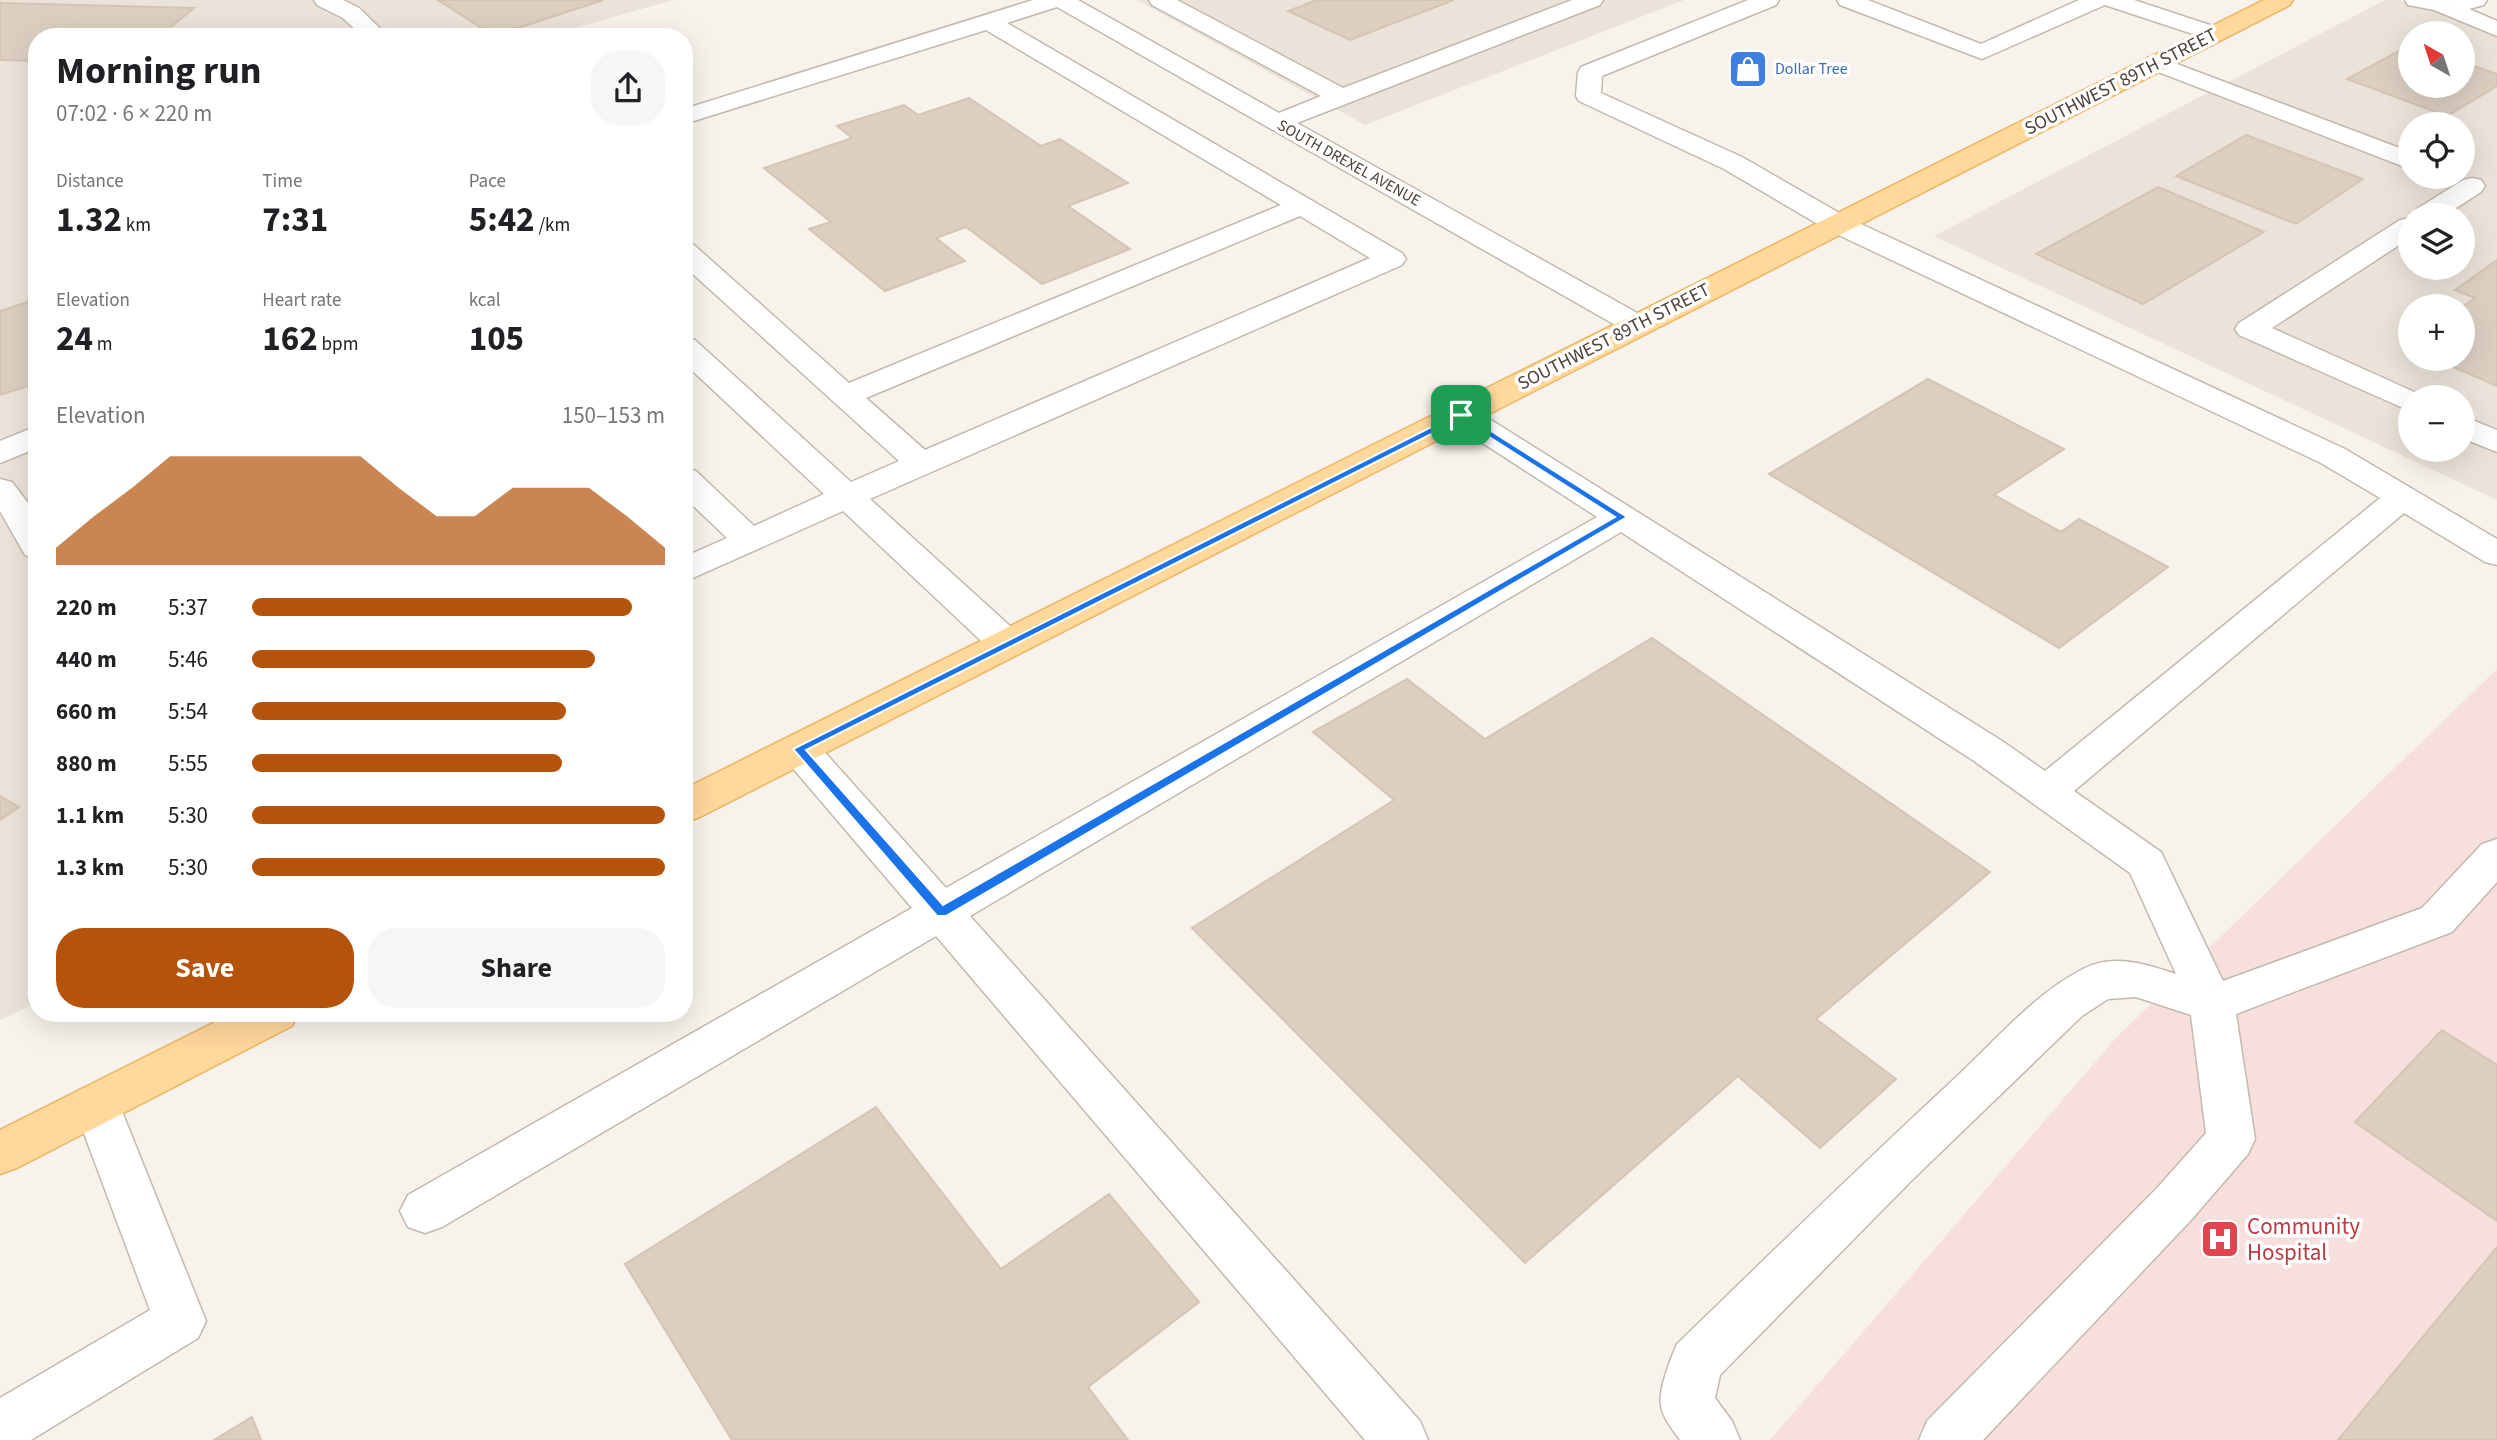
<!DOCTYPE html>
<meta charset="utf-8">
<style>
body{margin:0;font-family:"Source Sans 3",sans-serif;background:#f6f6f6;color:#202124;height:100vh;display:flex;flex-direction:column;font-size:26px;white-space:nowrap}
*{box-sizing:border-box;margin:0}
p{font-size:23px;color:#757577}
.icon{flex:none;width:38px;height:38px;fill:none;stroke:currentColor;stroke-width:2;stroke-linecap:round;stroke-linejoin:round}
.map{position:relative;flex:1;overflow:hidden}
.panel{position:absolute;left:28px;top:28px;width:665px;height:994px;display:flex;flex-direction:column;background:#fff;border-radius:28px;box-shadow:0 7px 28px #0002}
.panel>*{flex:none}
.needle{width:46px;rotate:321deg}
.fabs{position:absolute;left:2398px;top:21px;display:grid;gap:14px}
.fabs a{display:grid;place-items:center;width:77px;height:77px;border-radius:50%;background:#fff;box-shadow:0 7px 28px #0002;font-size:35px}
.pin{position:absolute;display:grid;place-items:center;width:60px;height:60px;color:#fff;margin:-30px;border-radius:14px;box-shadow:0 4px 10px #0006}
.round{display:grid;place-items:center;flex:none;width:74px;height:74px;border-radius:28px;background:#f6f6f6}
.summary{display:flex;align-items:center;justify-content:space-between;height:119px;padding:0 28px}
h1{font-size:38px;font-weight:700;line-height:52px}
.stats{display:grid;grid-template-columns:repeat(3,1fr);gap:10px;height:119px;padding:7px 28px}
.stats div{display:grid;align-content:center}
.stats b{font-size:35px;font-weight:700}
.stats small{font-size:19px;font-weight:400}
.stats p{font-size:19px}
.chart{height:196px;padding:14px 28px}
.chart p{display:flex;justify-content:space-between}
.chart svg{width:100%;height:126px;margin-top:7px;fill:#b45309;opacity:.7}
.action{display:flex;gap:14px;margin-top:auto;padding:14px 28px}
.action a{flex:1;height:80px;border-radius:28px;background:#b45309;color:#fff;font-size:28px;font-weight:700;line-height:80px;text-align:center}
.action a+a{background:#f6f6f6;color:#202124}
ul{padding:0 28px;list-style:none;font-size:23px}
li{display:grid;grid-template-columns:112px 84px 1fr;align-items:center;height:52px}
li i{height:18px;border-radius:9px;background:#b45309}
.map>svg:first-child{display:block}
.residential{fill:#ebe3d9;fill-rule:evenodd}
.medical{fill:#f7dfde}
.building{fill:#dccfc2;stroke:#d5c4b2;stroke-width:2}
.lines{fill:none;stroke-linecap:round;stroke-linejoin:round}
.minor-casing{stroke:#c3b9ac;stroke-width:3}
.major-casing{stroke:#eeb562;stroke-width:3}
.minor{fill:#fff;fill-rule:evenodd}
.major{fill:#ffd89c;fill-rule:evenodd}
.route{fill:#1a73e8;stroke:#fff;stroke-width:2;fill-rule:evenodd}
.labels{text-anchor:middle;dominant-baseline:central;stroke-width:7;stroke-linejoin:round;paint-order:stroke}
.far-shop-label{font-size:16px;fill:#366cbe;stroke:#fff;text-anchor:start}
.far-street-label{font-size:16px;fill:#4c4238;stroke:#fff}
.street-label{font-size:19px;fill:#4c4238;stroke:#fff}
.near-health-label{font-size:23px;fill:#be3a42;stroke:#fff;text-anchor:start}
</style>
<div class="map">
<svg width="2497" height="1440" viewBox="0 0 2497 1440">
<rect width="100%" height="100%" fill="#f7f2eb"/>
<g class="residential">
<path d="M0,0H673L543,37H37V1003L0,1020Z"/>
<path d="M1137,0H1684L1365,125Z"/>
<path d="M2385,0H2400L2497,32V500L1934,236ZM2410,33H2462V86H2410ZM2410,124H2462V177H2410ZM2410,215H2462V268H2410ZM2410,306H2462V359H2410ZM2410,397H2462V450H2410Z"/>
</g>
<path class="medical" d="M2497,669V1440H1770L2115,1039Z"/>
<g class="building">
<path d="M438,0H603L494,36Z"/>
<path d="M1317,0H1454L1350,40L1288,11Z"/>
<path d="M0,3L194,8L159,37H37V61L0,60Z"/>
<path d="M2410,45V86H2462V62L2497,74V86L2447,116L2347,79Z"/>
<path d="M969,98L1041,146L1060,139L1128,183L1068,206L1130,249L1042,284L966,227L936,238L965,261L885,291L809,229L831,222L764,168L852,138L837,126L904,105L918,115Z"/>
<path d="M2246,135L2363,179L2296,224L2176,176Z"/>
<path d="M2158,187L2264,232L2143,304L2036,254Z"/>
<path d="M2497,260V386L2435,359H2462V307L2475,298L2455,290Z"/>
<path d="M37,299V383L0,395V311Z"/>
<path d="M1928,379L2064,449L1994,495L2061,532L2079,519L2168,567L2059,648L1769,474Z"/>
<path d="M1652,638L1990,872L1816,1019L1896,1079L1820,1148L1738,1076L1525,1263L1192,928L1394,800L1313,732L1407,679L1485,739Z"/>
<path d="M0,796L19,807L0,820Z"/>
<path d="M2442,1030L2497,1065V1221L2355,1122Z"/>
<path d="M876,1107L1001,1269L1109,1194L1199,1302L1088,1387L1128,1440H732L625,1264Z"/>
<path d="M2497,1247V1440H2338Z"/>
<path d="M252,1417L261,1440H214Z"/>
</g>
<g class="lines">
<g class="minor-casing">
<g id="minor">
<path d="M314,0H343L359,8L389,37H363L343,18L317,5Z"/>
<path d="M1033,0H1078L1279,113L1321,96L1152,5L1149,0H1177L1343,88L1572,0H1603L1600,5L1297,123L1648,319L1652,325L1648,331L1637,334L1626,331L1057,7L1007,23L1402,253L1406,259L1402,265L870,499L1020,635L1025,644L1020,653L1007,656L994,653L843,511L684,582V557L727,538L684,497V468L696,471L754,526L824,494L684,363V337L695,340L851,482L899,461L684,266V243L694,245L849,383L1281,205L986,30L684,124V109ZM1300,216L1370,258L925,450L866,398Z"/>
<path d="M1748,0H1779L1776,5L1602,76L1601,93L1742,157L1848,218L2345,449L2497,539V565L2485,562L2404,513L2074,791L2161,852L2223,981L2422,908L2482,844L2497,839V882L2452,932L2236,1014L2255,1139L2248,1154L2192,1219L1983,1440H1919L1927,1421L2158,1187L2206,1133L2191,1015L2136,997L2108,999L2082,1016L1912,1180L1720,1375L1715,1398L1732,1421L1740,1440H1680C1673,1430 1662,1417 1661,1405C1658,1390 1671,1358 1677,1344C1769,1255 1860,1166 1954,1079C1994,1042 2034,994 2083,969C2113,953 2146,964 2176,974L2130,873L1974,761L1621,532L970,916L1420,1421L1428,1440H1365L936,936L442,1227L425,1233L408,1227L400,1211L408,1195L912,908L785,759L779,749L785,739L799,735L813,739L946,888L1597,517L1450,422L1445,415L1450,408L1461,405L1472,408L2002,741L2045,771L2380,498L2321,463L1828,230L1724,169L1579,101L1576,96L1578,72L1581,67Z"/>
<path d="M1837,0H1868L1981,44L2079,0H2134L2222,29L2226,34L2222,39L2214,41L2105,5L1982,59L1840,5Z"/>
<path d="M2405,0H2487L2484,5L2469,9L2497,21V36L2434,10L2408,5Z"/>
<path d="M2156,56L2410,152V169L2148,68L2144,63L2148,58Z"/>
<path d="M2472,178L2481,180L2485,186L2481,192L2445,215H2413L2417,209L2463,180Z"/>
<path d="M2410,218V238L2272,328L2421,395L2422,397H2410V411L2239,335L2235,329L2239,323L2400,220Z"/>
<path d="M2462,416L2497,430V452L2462,438Z"/>
<path d="M37,426V448L0,463V441Z"/>
<path d="M0,479L12,482L37,515V558L25,555L0,511Z"/>
<path d="M96,1084L113,1090L119,1104L206,1321L198,1338L31,1440H0V1398L150,1310L73,1104L79,1090Z"/>
</g>
</g>
<g class="major-casing">
<g id="major">
<path d="M2264,0H2293L2290,5L698,818L684,822V789Z"/>
<path d="M233,1013H298L292,1026L17,1168L0,1174V1130Z"/>
</g>
</g>
<use href="#minor" class="minor"/>
<use href="#major" class="major"/>
</g>
<path class="route" d="M1461,412L1627,517L946,916H937L793,749ZM1461,419L1615,517L943,905L806,750Z"/>
<defs>
<g id="shop-square" transform="scale(2.0125)"><rect x="-9" y="-9" width="18" height="18" rx="4" fill="#3f7fe0" stroke="#fff"/><path d="M-5-2.5h2.3a2.7 3.5 0 0 1 5.4 0H5L5.5 6h-11ZM-1.5-2.5h3a1.5 2.3 0 0 0-3 0Z" fill="#fff"/></g>
<g id="hospital-square" transform="scale(2.0125)"><rect x="-9" y="-9" width="18" height="18" rx="4" fill="#e0444e" stroke="#fff"/><path d="M-5-5h3v3.5h4V-5h3V5h-3V1.5h-4V5h-3Z" fill="#fff"/></g>
</defs>
<g fill-rule="evenodd">
<use href="#shop-square" x="1748" y="69"/>
<use href="#hospital-square" x="2220" y="1239"/>
</g>
<g class="labels">
<g class="far-shop-label">
<text x="1775" y="69">Dollar Tree</text>
</g>
<g class="far-street-label">
<text transform="translate(1349 163) rotate(29)">SOUTH DREXEL AVENUE</text>
</g>
<g class="street-label">
<text transform="translate(2121 82) rotate(-27)">SOUTHWEST 89TH STREET</text>
<text transform="translate(1614 337) rotate(-27)">SOUTHWEST 89TH STREET</text>
</g>
<g class="near-health-label">
<text x="2247" y="1226">Community<tspan x="2247" dy="26">Hospital</tspan></text>
</g>
</g>
</svg>
<div class="fabs">
<a><svg class="needle" viewBox="-14 -14 28 28"><path d="M0-13l5 13h-10z" fill="#e53935"/><path d="M0 13l5-13h-10z" fill="#757577"/></svg></a>
<a><svg class="icon" aria-label="locate" viewBox="0 0 24 24"><circle cx="12" cy="12" r="6"/><path d="M12 2v4M12 18v4M2 12h4M18 12h4"/></svg></a>
<a><svg class="icon" aria-label="layers" viewBox="0 0 24 24"><path d="M12 4l9 5-9 5-9-5zM3 14l9 5 9-5"/></svg></a>
<a>+</a>
<a>−</a>
</div>
<div class="pin" style="left:1461px;top:415px;background:#1e9e55"><svg class="icon" aria-label="arrive" viewBox="0 0 24 24"><path d="M6 21V4h12l-3 4 3 4H6"/></svg></div>
<section class="panel">
<div class="summary"><div><h1>Morning run</h1><p>07:02 · 6 × 220 m</p></div><a class="round"><svg class="icon" aria-label="share" viewBox="0 0 24 24"><path d="M12 15V3M7 8l5-5 5 5M5 13v7h14v-7"/></svg></a></div>
<div class="stats">
<div><p>Distance</p><b>1.32<small> km</small></b></div>
<div><p>Time</p><b>7:31</b></div>
<div><p>Pace</p><b>5:42<small> /km</small></b></div>
</div>
<div class="stats">
<div><p>Elevation</p><b>24<small> m</small></b></div>
<div><p>Heart rate</p><b>162<small> bpm</small></b></div>
<div><p>kcal</p><b>105</b></div>
</div>
<div class="chart"><p><span>Elevation</span>150–153 m</p>
<svg viewBox="0 0 160 44" preserveAspectRatio="none"><path d="M0 44V38L10 27L20 17L30 6L40 6L50 6L60 6L70 6L80 6L90 17L100 27L110 27L120 17L130 17L140 17L150 27L160 38V44z"/></svg>
</div>
<ul>
<li><b>220 m</b>5:37<i style="width:92%"></i></li>
<li><b>440 m</b>5:46<i style="width:83%"></i></li>
<li><b>660 m</b>5:54<i style="width:76%"></i></li>
<li><b>880 m</b>5:55<i style="width:75%"></i></li>
<li><b>1.1 km</b>5:30<i style="width:100%"></i></li>
<li><b>1.3 km</b>5:30<i style="width:100%"></i></li>
</ul>
<div class="action"><a>Save</a><a>Share</a></div>
</section>
</div>
